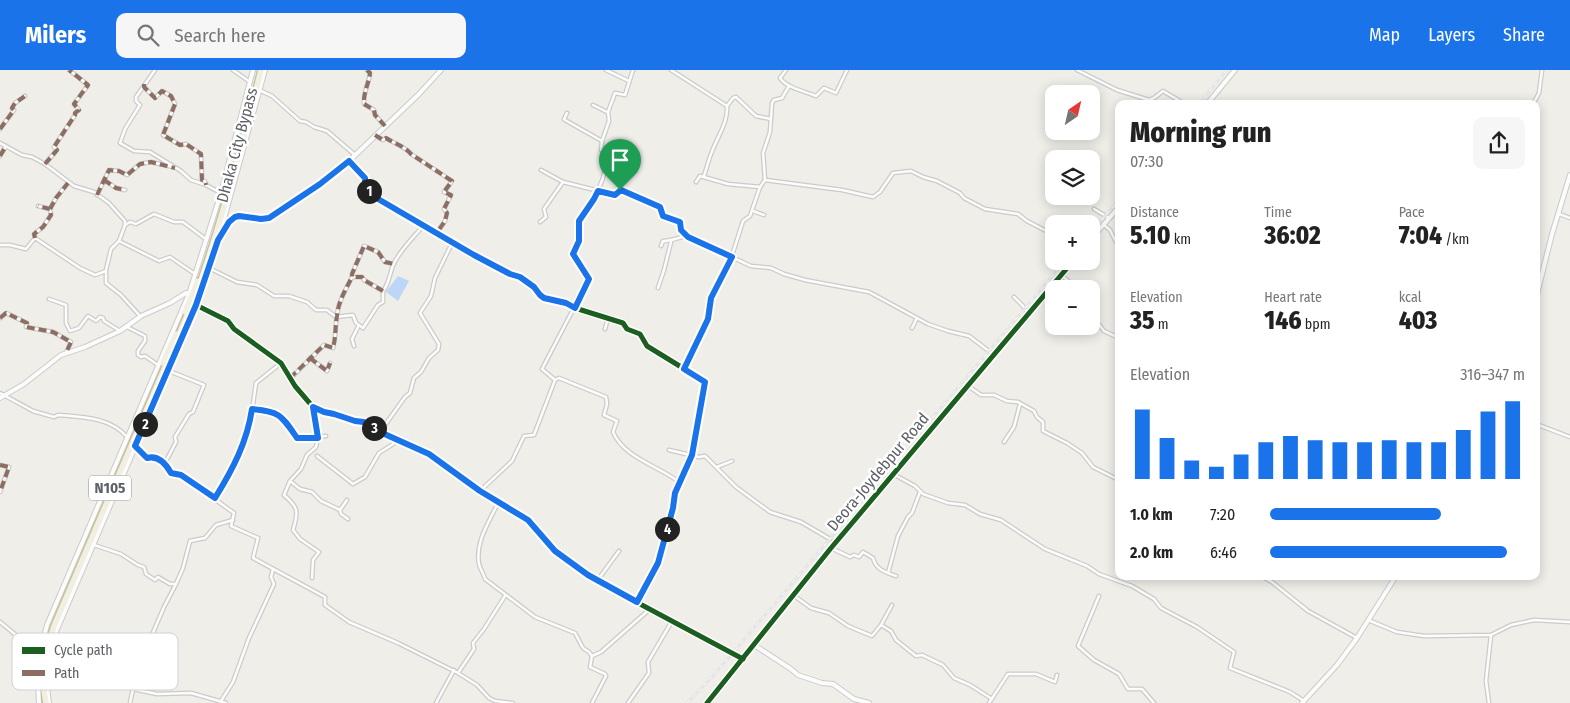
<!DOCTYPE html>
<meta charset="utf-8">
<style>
body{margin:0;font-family:"Fira Sans Condensed",sans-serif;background:#f6f6f6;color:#222;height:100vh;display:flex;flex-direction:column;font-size:19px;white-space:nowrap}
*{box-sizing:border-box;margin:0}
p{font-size:16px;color:#767676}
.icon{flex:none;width:28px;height:28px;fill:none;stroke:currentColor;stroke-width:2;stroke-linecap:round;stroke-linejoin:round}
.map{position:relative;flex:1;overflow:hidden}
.sheet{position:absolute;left:1115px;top:30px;width:425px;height:480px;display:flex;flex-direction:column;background:#fff;border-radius:10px;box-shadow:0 2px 12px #0003}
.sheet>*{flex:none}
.needle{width:32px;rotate:34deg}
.buttons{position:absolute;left:1045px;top:15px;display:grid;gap:10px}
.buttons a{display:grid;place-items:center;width:55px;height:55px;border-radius:10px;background:#fff;box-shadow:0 2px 12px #0003;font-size:25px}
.pin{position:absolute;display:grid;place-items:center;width:42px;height:42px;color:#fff;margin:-51px -21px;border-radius:50% 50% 50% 0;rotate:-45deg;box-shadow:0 0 5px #0007}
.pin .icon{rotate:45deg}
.km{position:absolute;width:25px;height:25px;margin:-12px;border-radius:50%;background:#222;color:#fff;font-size:14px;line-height:25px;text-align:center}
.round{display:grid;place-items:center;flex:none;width:52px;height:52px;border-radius:10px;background:#f6f6f6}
.summary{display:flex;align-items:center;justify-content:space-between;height:85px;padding:0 15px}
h1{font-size:28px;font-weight:800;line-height:38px}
.figures{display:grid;grid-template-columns:repeat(3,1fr);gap:8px;height:85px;padding:5px 15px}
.figures div{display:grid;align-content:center}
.figures b{font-size:25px;font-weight:800}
.figures small{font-size:14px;font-weight:400}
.figures p{font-size:14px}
.chart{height:140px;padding:10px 15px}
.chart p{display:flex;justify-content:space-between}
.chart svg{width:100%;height:90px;margin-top:5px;stroke:#1a73e8;stroke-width:6}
ul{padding:0 15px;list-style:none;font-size:16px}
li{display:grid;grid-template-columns:80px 60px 1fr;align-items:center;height:38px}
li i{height:12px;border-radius:6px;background:#1a73e8}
header{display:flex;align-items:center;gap:30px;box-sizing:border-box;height:70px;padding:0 25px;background:#1a73e8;color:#fff}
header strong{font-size:24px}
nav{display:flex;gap:28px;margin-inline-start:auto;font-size:18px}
.search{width:350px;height:45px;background:#f6f6f6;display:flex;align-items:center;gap:12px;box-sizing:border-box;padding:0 18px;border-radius:10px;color:#767676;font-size:19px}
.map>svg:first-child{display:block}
.water{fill:#bdd6f8}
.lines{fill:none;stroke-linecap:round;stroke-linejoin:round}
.street-casing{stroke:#cbcbc9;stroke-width:5}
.secondary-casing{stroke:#cbcbca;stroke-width:6}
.highway-casing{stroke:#c7bf95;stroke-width:8}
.street{stroke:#fdfcfc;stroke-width:2.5}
.secondary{stroke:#fdfcfc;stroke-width:4}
.highway{stroke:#f0efe2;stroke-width:5.5}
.rail-casing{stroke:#e4e5e4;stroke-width:3}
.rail{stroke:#fff;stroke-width:1;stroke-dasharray:4;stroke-linecap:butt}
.quiet{stroke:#8d6e63;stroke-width:4;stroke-dasharray:8 4;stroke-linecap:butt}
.cycleway-casing{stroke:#fff;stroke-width:8}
.cycleway{stroke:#1b5e20;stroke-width:5}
.route-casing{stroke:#fff;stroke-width:10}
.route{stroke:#1a73e8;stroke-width:6}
.labels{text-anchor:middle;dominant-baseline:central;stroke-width:5;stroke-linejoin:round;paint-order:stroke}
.shield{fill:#fff;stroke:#8e9095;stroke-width:1}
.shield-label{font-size:15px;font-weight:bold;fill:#5e6167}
.street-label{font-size:16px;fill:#5e6167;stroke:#fff}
.key{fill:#fff;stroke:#cfd0d1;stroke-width:1}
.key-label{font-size:14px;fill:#5e6167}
</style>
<header>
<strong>Milers</strong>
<div class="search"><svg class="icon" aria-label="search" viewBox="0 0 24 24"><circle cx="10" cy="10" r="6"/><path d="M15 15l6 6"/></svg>Search here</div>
<nav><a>Map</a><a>Layers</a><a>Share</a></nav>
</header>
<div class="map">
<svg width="1570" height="633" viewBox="0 0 1570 633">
<rect width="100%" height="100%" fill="#efeee9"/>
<path class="water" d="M398,206L409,211L398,231L386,222Z"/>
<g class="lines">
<g class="street-casing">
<g id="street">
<path d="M155,0L136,27V31L140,35L125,59L120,73L134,81L150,82L181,101L191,110L206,115L221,123"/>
<path d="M233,0L250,12"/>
<path d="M367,0L370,3C369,13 363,23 364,34L374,40L375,45L385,56"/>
<path d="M606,0L629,11"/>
<path d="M671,0L727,36"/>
<path d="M786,0L780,8C787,18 804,21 816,26L824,18L836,23L847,0"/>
<path d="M1077,0L1117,20L1149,30L1154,28L1163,21L1185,34"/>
<path d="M144,17L155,28L162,21L171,26L175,34L163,65L180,75L186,74L201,84L202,110L205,111L206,115"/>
<path d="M259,20L272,26L300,51L306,52L314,57L327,61L355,85"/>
<path d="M1533,34L1539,23L1542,0"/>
<path d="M593,35L607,42"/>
<path d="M567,43L564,49L565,50L602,71"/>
<path d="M0,59L14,40L12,38L15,33L25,26"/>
<path d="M376,66L383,70L386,68C393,73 406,77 411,84L452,111L444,122L451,125L444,139L447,143L445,151L436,164"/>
<path d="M0,73L22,85L32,87L45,94L74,116L94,122L109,133L125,151V155L119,171L159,191L170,187L195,204"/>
<path d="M0,86L6,76"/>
<path d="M349,91L365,108V114L373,126L474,185L510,204L520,207L534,217L544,228L566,233L575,238L623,253L627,259L640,264L647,276L704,311L692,385L675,423L673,438L657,493L637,532"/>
<path d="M45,94L57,80L54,77L75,45V43L79,40L74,34L88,15L69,0"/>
<path d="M541,100L563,112L615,125L621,120L659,137L663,145L680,152L681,160L688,167L751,196L771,198L784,204L805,210L869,222L928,254L948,261L969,266L994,285"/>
<path d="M704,106C707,97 709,88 713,79C719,64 728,52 727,36L733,28L736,27L756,46L771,49"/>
<path d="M104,110L116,118L125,120"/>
<path d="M765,110L842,120L873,127L880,122L893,103L911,101L923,107L937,111L960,123L964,128L985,139L1018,144L1027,151L1054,165"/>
<path d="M696,112L700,106L728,114L760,117"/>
<path d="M97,125L109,100L119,101L127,105L140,94L151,92L173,97"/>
<path d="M50,139L56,128L68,113"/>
<path d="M1094,139L1109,148"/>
<path d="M753,141L764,145"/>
<path d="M1559,144L1570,148"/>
<path d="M540,152L546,147L544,139L563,112"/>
<path d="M125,155L130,152L136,154L154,144L174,152H183L207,170"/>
<path d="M1104,155L1110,160L1116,172L1119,173"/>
<path d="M35,167L34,164L43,157L51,145L50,139L38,136"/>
<path d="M0,175H10L26,179L35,168L80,198L95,205L106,201V213L121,225L140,246"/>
<path d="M661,176L663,171C672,171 679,167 688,166"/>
<path d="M209,198L237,212L257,215L274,226H289L307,232L316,240H327L336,247L353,245L356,253L363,258L378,235L383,232V221C389,214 390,203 393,195C400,180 413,168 423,156"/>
<path d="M106,200L111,179L119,171"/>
<path d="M1061,205L1073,215L1083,219"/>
<path d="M658,218L664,200L671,172"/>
<path d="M383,221L364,210L362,207H352V204L364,176L378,182L385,192L394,194"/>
<path d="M1014,227L1023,236L1028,244"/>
<path d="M49,229L66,235V253L70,261L79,258L88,246L96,251L100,247L103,248L104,251L120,261"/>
<path d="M1091,244L1104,261L1119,268"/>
<path d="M0,248L6,243L27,253L26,257L53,262L71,272L66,283"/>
<path d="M127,257L145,266V271L138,281V285L141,287L145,286L158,295"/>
<path d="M912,258L917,248"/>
<path d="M605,259L608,248"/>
<path d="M354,276L352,269L359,255"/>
<path d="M310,288L327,301L330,293"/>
<path d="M684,299L708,249L711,228L723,202L729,195L743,151L750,146L760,117L765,110L763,83L770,62L772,33L774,30L782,28L789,16"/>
<path d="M291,308L324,275L333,278C336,267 335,257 337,246C338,232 346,219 352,207"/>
<path d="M555,310L542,299L589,209L573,185L579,171V151L595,128L603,108L608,87V85L601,80L602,71L609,51L608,42L615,23L625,25L633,0"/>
<path d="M968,316L981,325H994L1007,331L1018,332L1034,341L1037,347L1043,352V361L1067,373L1082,383L1093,397L1119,410"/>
<path d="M0,323L33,341L54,347L58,345C82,347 110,347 127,367"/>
<path d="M313,337L318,368L316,377L307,385L301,399L290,411L300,419L312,422L321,431L340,440L341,444L348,449"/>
<path d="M252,339C280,342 282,346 297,369L326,366"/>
<path d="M1536,354L1570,367"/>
<path d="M380,362L405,327L410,323L414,308L421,302L429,288L438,280L439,274L420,243L431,226L435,208L452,173"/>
<path d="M1004,372L1014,357L1020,334"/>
<path d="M135,376L147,388C158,385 166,394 171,403L181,405L234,443L231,456L258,468L253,488L325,527V535L349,552L398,573L458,603L477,615L489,628L495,631L513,633"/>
<path d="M669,380L699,387L705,386L736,417L770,442L801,452L830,469"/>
<path d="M317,386L353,414L365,407L379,383L398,371"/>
<path d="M165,393L176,372L175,367L189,344L193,342L204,315L169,301"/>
<path d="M0,395L9,397L0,422"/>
<path d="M717,397L732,391"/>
<path d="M893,404L915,416L923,424L948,433L965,435L980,444L1001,450L1045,479L1087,496L1099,504L1132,516L1154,529L1161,538L1197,557L1234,582L1230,598L1290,622L1304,631"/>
<path d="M290,411L284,425C298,437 299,441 293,460L300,469L319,482L313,490L312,508"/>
<path d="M480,421L512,391L524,366L534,365L555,310L559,308L606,327L607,334L604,345L617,351L613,362C624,388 659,396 679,412"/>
<path d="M215,428L235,395L250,355L256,313L281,293"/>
<path d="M498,433C489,452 475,472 479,494C480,499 484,504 485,509L535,547L575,563L583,578L589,582L592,586"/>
<path d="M340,440L347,430"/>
<path d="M94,475L121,484L138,495L144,497L146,504L155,510L158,507L170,514H176L183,498L190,471L205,468L216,455L233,450"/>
<path d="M831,478L850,487L854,485L859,487L863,482L873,488C876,500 885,502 896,506"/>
<path d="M888,503L898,466L908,447L912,443L920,422"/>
<path d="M1261,506L1272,512L1308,541L1357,568"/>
<path d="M597,511L619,481"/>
<path d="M793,525L811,538L829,543L848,556L872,566L881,555L892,535"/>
<path d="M1099,526L1078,576L1094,590L1119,604L1128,619H1142L1154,633"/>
<path d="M1368,550L1397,562L1424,566L1491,565L1511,555L1534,550L1570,552"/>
<path d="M0,552L28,575L38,570L42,571"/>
<path d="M881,555L891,561L896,570L916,586L922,585L943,595L954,608L970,615L992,629"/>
<path d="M50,575L87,602L133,619L157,624L191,623L226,633"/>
<path d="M592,586L601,582L650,539"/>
<path d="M592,586L590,597L605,604L606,606L592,633"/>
<path d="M458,603L474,579L473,573L484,559L505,526"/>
<path d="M221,631L233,612L249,568L274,514L271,507L273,499"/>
<path d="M130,633L137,600L164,537L176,514"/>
<path d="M436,633L454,600"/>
<path d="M628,633L649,603L648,592L672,551"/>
<path d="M989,633L1008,604H1036L1055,612L1057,605"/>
<path d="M1489,633L1486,611L1491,565"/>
</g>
</g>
<g class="secondary-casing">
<g id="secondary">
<path d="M1207,34L1235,0"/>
<path d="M219,169C224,163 226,153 232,148C242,141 258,151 269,148L320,114L349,91L419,24L441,0"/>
<path d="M1091,169L1119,137"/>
<path d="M1536,228L1552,164L1570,105"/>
<path d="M196,235L228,251L234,259L281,293L295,316L313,337L324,342L334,344L355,351L364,353L380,362L429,384L480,421L528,450L555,481L597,511L743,589"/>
<path d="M0,328L24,314L61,285L85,277L120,261L141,246L170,233L186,223L189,224"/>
<path d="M52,571L196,235L224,149L265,0"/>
<path d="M754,575L791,599L798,605L822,613L833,614L854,629L869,633"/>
<path d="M46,610L49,633"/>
<path d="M39,633L37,594L47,555L189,224L221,123L253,0"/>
<path d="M707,633L831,478L1073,191"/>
<path d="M1302,633L1337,595L1357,568L1396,506"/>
</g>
</g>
<g class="highway-casing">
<g id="highway">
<path d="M185,242L198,211"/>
<path d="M163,293L176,264"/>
<path d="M46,633C40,606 46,581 54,556L197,222C222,150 242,75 261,0"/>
</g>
</g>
<use href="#street" class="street"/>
<use href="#secondary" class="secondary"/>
<use href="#highway" class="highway"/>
<g class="rail-casing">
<g id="rail">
<path d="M1199,34L1227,0"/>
<path d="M1091,162L1119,130"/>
<path d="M687,633L713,606L830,469L1065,191"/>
</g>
</g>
<use href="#rail" class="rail"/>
<g class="quiet">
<path d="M367,0L370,3C369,13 363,23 364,34L374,40L375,45L385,56"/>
<path d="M144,14V17L155,28L162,21L171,26L175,34L163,65L180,75L186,74L201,84L202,110L205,111L206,115"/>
<path d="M0,59L14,40L12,38L15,33L25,26"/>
<path d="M375,65L383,70L386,68C393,73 406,77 411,84L452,111L444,122L451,125L444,139L447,143L445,151L436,164"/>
<path d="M0,86L6,76"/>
<path d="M45,94L57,80L54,77L75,45V43L79,40L74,34L88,15L69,0"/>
<path d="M104,110L116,118L125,120"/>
<path d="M97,125L109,100L119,101L127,105L140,94L151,92L175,98"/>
<path d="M50,139L56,128L68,113"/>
<path d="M35,168L34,164L43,157L51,145L50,139L38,136"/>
<path d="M383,221L364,210L362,207H352V204L364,176L378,182L385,192L394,194"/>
<path d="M0,248L6,243L27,253L26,257L53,262L71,272L66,283"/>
<path d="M310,288L327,301L330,293"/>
<path d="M290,308L324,275L333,278C336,267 335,257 337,246C338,232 346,219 352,207"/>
<path d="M0,395L9,397L0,422"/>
</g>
<g class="cycleway-casing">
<g id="cycleway">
<path d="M349,91L365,108V114L373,126L474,185L510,204L520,207L534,217L544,228L566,233L575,238L623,253L627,259L640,264L647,276L704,311L692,385L675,423L673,438L657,493L637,532"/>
<path d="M196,235L228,251L234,259L281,293L295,316L313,337L324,342L334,344L355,351L364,353L380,362L429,384L480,421L528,450L555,481L597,511L743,589"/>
<path d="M707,633L831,478L1073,191"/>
</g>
</g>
<use href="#cycleway" class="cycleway"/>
</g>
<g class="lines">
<g class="route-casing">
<path id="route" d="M349,91L365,108V114L373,126L474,185L510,204L520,207L534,217L540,225L544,228L566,233L575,238L589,209L573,184L579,171V151L594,129L598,121L615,125L621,120L660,137L663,146L680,152L681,160L688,167L732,187L711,228L708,249L684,299L705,312L692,385L675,423L673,438L658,493L637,532L588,505L555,481L528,450L480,421L429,384L380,362L364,352L355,351L334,344L324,342L313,337L318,368H297C282,346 280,341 252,339C247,372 233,399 215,428L181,405L171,403C166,394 158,385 147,388L135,376L196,235L218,170L229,152L235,147L239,146L261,149L269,148L320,114Z"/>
</g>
<use href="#route" class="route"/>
</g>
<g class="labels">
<rect class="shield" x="89" y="405.5" width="42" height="25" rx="4"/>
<g class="shield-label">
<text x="110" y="418">N105</text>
</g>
<g class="street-label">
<text transform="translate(237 75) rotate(-75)">Dhaka City Bypass</text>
<text transform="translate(878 402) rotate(-50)">Deora-Joydebpur Road</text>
</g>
</g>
<rect x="12" y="563" width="166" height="57" rx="8" class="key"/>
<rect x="22" y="577" width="23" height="7" fill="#1b5e20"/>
<rect x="22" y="600" width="23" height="6" fill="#8d6e63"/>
<g class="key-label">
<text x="54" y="585">Cycle path</text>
<text x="54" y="608">Path</text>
</g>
</svg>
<div class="buttons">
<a><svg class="needle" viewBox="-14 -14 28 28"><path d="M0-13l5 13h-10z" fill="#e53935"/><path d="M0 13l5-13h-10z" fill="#767676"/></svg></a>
<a><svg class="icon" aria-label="layers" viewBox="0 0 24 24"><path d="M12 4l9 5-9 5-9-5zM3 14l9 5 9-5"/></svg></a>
<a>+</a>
<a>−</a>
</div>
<div class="pin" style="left:620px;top:120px;background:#1e9e55"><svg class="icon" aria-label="arrive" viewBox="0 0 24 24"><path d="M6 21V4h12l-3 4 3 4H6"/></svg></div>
<b class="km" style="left:369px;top:121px">1</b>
<b class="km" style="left:145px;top:354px">2</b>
<b class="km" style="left:374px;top:358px">3</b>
<b class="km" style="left:667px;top:459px">4</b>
<section class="sheet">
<div class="summary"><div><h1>Morning run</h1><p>07:30</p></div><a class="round"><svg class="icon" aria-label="share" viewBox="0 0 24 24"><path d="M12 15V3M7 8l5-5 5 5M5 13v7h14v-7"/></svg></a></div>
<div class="figures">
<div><p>Distance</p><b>5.10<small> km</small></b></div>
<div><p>Time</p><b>36:02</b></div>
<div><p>Pace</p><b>7:04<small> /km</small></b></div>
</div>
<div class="figures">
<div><p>Elevation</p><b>35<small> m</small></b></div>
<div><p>Heart rate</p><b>146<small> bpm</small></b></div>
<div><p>kcal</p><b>403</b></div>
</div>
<div class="chart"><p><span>Elevation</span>316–347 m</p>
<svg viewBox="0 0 160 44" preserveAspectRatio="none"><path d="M5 44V10M15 44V24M25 44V35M35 44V38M45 44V32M55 44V26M65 44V23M75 44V25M85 44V26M95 44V26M105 44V25M115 44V26M125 44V26M135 44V20M145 44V11M155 44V6"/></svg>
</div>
<ul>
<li><b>1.0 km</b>7:20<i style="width:67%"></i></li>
<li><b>2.0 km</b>6:46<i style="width:93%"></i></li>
</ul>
</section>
</div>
